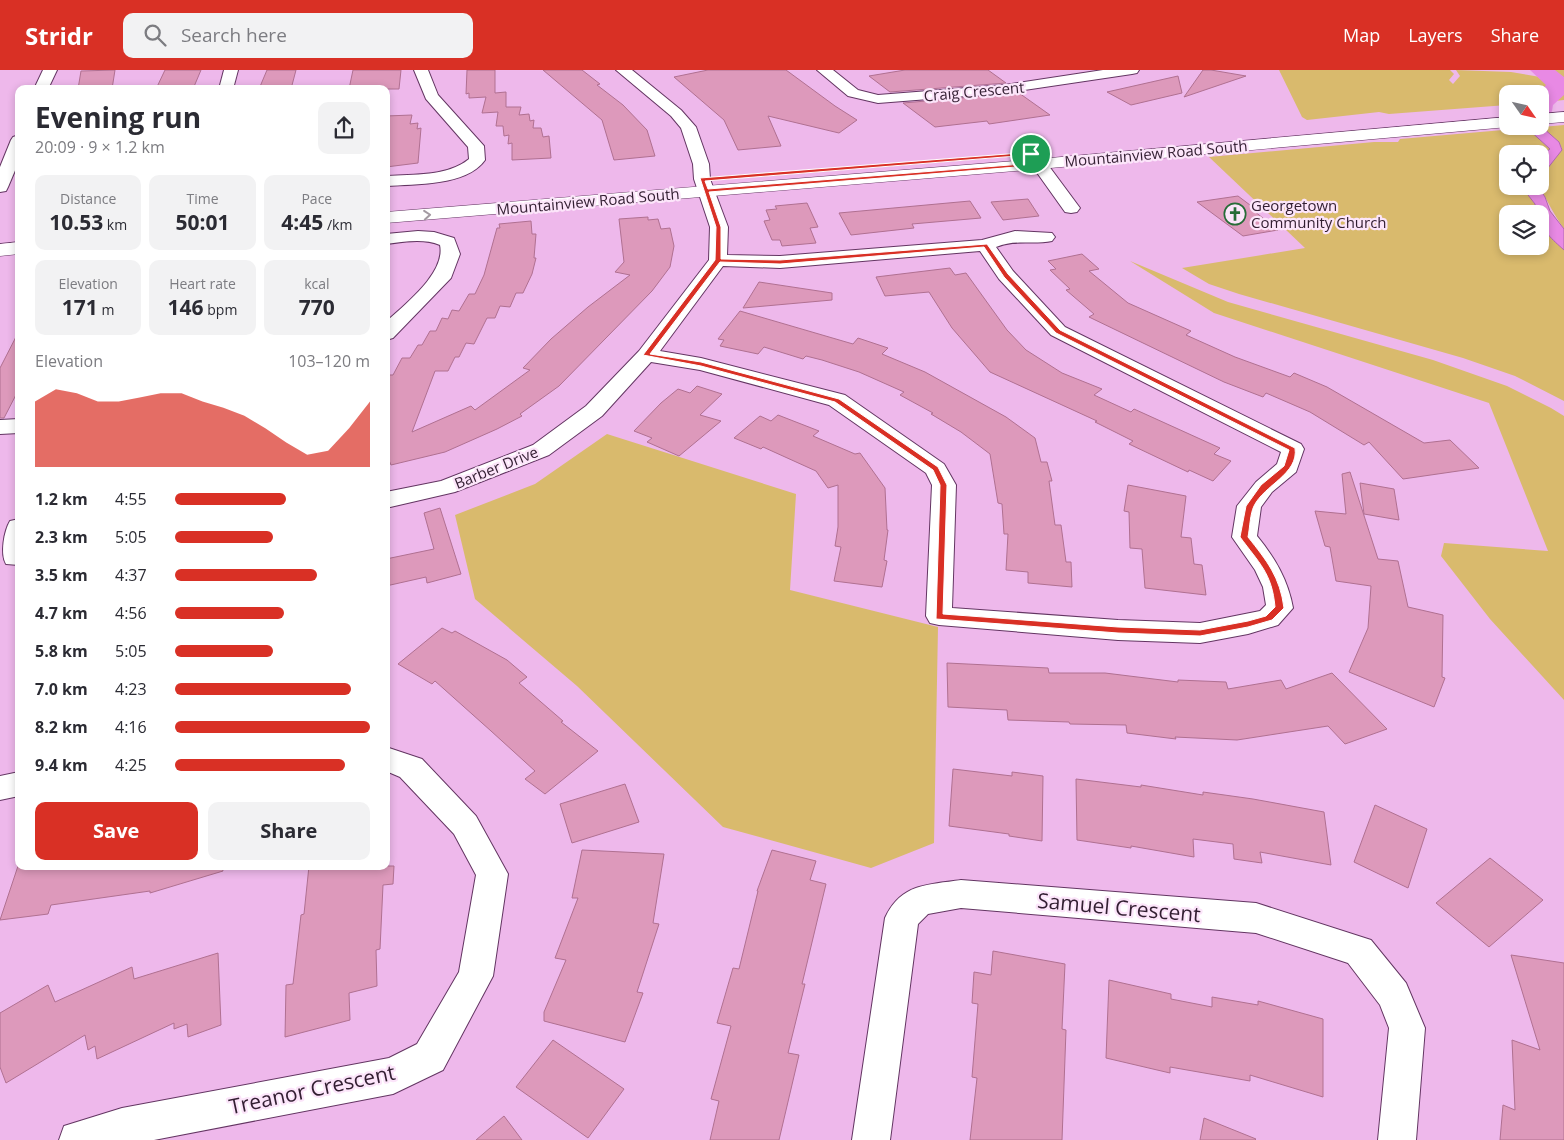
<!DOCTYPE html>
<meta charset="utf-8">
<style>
body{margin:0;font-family:"Open Sans",sans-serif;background:#f2f2f3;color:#2b2b33;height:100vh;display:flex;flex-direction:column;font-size:19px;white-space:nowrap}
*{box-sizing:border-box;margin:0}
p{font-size:16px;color:#7c7c81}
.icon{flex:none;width:28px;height:28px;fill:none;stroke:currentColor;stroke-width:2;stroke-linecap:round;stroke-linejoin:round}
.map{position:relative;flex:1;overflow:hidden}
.drawer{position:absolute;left:15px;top:15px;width:375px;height:785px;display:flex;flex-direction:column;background:#fff;border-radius:10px;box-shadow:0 2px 8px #0003}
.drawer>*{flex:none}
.needle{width:32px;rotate:124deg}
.controls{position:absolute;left:1499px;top:15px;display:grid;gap:10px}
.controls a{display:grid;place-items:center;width:50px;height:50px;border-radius:10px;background:#fff;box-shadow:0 2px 8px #0003;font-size:25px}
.pin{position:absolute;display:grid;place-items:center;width:42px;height:42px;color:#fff;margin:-21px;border:2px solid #fff;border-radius:50%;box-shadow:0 1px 5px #0007}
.round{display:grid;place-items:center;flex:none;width:52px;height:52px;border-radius:10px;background:#f2f2f3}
.head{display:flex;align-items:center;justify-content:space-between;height:85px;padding:0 20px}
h1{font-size:28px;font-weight:700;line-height:38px}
.metrics{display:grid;grid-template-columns:repeat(3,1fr);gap:8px;height:85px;padding:5px 20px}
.metrics div{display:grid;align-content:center;border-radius:10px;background:#f2f2f3;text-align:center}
.metrics b{font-size:21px;font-weight:700}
.metrics small{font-size:14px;font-weight:400}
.metrics p{font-size:14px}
.chart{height:140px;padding:10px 20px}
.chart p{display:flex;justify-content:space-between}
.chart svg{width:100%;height:90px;margin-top:5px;fill:#d93025;opacity:.7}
.primary-button{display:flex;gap:10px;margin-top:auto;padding:10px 20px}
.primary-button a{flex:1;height:58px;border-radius:10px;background:#d93025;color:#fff;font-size:20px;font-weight:700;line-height:58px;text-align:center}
.primary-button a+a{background:#f2f2f3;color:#2b2b33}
ul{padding:0 20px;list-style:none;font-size:16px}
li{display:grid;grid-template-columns:80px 60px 1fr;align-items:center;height:38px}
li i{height:12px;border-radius:6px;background:#d93025}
header{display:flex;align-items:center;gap:30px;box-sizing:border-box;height:70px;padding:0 25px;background:#d93025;color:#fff}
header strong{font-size:24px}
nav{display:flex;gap:28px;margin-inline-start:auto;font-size:18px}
.search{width:350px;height:45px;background:#f2f2f3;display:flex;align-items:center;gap:12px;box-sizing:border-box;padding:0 18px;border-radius:10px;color:#7c7c81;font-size:19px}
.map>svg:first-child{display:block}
.green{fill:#d9ba6d}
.water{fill:#e889e4;stroke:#b169ae}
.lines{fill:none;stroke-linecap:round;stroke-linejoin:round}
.river{fill:#e889e4;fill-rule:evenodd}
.building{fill:#d9b;stroke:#b07091}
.minor-casing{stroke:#633562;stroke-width:2}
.major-casing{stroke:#633562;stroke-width:1}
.minor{fill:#fff;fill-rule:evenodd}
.major{fill:#fff;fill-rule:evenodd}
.oneway{stroke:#a39aa2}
.route{fill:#d93025;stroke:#fff;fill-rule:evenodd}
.labels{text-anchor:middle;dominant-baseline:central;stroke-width:4.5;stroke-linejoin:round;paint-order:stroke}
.far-street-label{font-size:15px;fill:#321e31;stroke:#fce5fa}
.far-poi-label{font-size:15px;fill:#321e31;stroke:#fce5fa;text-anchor:start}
.near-street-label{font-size:21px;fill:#321e31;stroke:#fce5fa}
</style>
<header>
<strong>Stridr</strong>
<div class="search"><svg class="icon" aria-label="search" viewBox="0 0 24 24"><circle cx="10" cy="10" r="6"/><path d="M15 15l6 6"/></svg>Search here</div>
<nav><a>Map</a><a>Layers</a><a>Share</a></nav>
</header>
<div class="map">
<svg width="1564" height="1070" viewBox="0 0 1564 1070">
<rect width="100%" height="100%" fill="#eeb8eb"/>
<g class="green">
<path d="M1279,0H1450L1454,4L1449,10L1453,14L1460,6L1456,0L1511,2L1546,8L1553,16L1540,24H1508L1507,35L1389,44L1379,42L1307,50L1302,47Z"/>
<path d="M1549,0H1564V30L1544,32L1559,19L1558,10Z"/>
<path d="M1564,55V159C1554,145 1548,131 1538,116H1540C1540,101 1553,90 1562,79L1559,72L1542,57Z"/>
<path d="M1527,58L1550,79L1540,86V84H1508V116H1521L1535,134L1536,144H1508V176H1540V152L1545,161L1564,180V331L1515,306L1463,288L1239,224L1209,214L1182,198L1305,178L1209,87L1374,72H1398L1400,69Z"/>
<path d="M1130,191L1228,232L1433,290L1507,316L1551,338L1564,346V630L1490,549L1441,486L1444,473L1548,481L1489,333L1214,243Z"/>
<path d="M607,364L796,424L790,520L938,557L934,773L871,798L723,757L577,616L475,529L455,445L535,414Z"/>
</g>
<g class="water">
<path d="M1532,0H1549L1559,10V19L1544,32H1540V24L1553,16L1541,3Z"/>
<path d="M1542,57L1559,72L1562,80L1540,108V86L1550,79L1527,58Z"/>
<path d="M1521,116H1538L1545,127L1550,141L1564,159V180C1553,170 1540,160 1540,144H1536L1535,134Z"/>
</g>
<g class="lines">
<path class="river" d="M1530,0H1555L1564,7V25L1553,35L1552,41L1549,46L1540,48V24H1537L1546,15Z"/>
</g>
<g class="building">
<path d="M115,0L112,19H78L81,1Z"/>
<path d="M165,0H201L193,19H156Z"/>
<path d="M267,0H296L291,19H259Z"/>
<path d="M353,0H401L399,19H349Z"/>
<path d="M467,0H495V23L506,22V37H521L519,45L529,44L530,51L534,50L533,58H541L543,67L549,66L551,88L512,90V73L508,74L509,65L504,66L503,56H496L498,42L482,43L486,27L469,28V23L466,24Z"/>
<path d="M543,0H582L600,14L597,15L623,35L647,60L655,86L614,90L602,50Z"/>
<path d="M708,0H786L835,36L857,50L839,63L768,46L781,76L738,80L724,50L674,7Z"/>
<path d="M905,0H988L1006,13L890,22L869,6Z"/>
<path d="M1203,0H1211L1246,6L1184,27Z"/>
<path d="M1178,6L1182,23L1131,35L1107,22Z"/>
<path d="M1019,23L1050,45L989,54L987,51L935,57L903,33Z"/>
<path d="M412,45L410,54L418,53L417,59L421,58L418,93L386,97V46Z"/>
<path d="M1238,126L1258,141H1254L1278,160L1243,166L1197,132Z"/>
<path d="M1028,129L1039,146L1003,150L991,132Z"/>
<path d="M970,131L981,148L912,154L914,158L851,165L839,143Z"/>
<path d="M807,133L818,157L810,158L816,173L782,176L780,170H772L764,151L770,150L766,140L777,139L775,136Z"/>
<path d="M648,147V150L658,149L661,159L670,158L674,176L670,197L652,221L559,316L520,344L522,346L497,359L445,382L391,395L386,383V305H393L402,288H410L418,275H422L430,261H436L442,248L448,249L452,240L459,241L469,224H475L484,205L497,158H500L499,154L531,151L532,164H536L534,188H536L532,204L523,223H516L510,237L500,236L495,248H487L474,274L466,273L459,287H455L448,301H435L412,362L471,336L475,340L530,300L523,298L551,269L588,237L630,205L615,202L624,192L619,149Z"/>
<path d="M1082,184L1099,199L1089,201L1128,233L1191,261L1186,265L1235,287L1290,307L1294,303L1327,317L1424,373L1450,370L1479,398L1403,409L1369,372L1364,375L1310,342L1266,323L1263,327L1224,312L1089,247L1094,244L1066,220L1070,219L1050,200L1056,199L1048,191Z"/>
<path d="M950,198L955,205L966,203L1007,260L1026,280L1062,303L1102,319L1094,325L1131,342L1134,339L1220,378L1214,384L1231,391L1213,411L1189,400L1188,402L1129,374L1133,371L1095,352L1097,351L990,302L952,258L929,222L885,226L876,207Z"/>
<path d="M759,212L832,223V230L743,238Z"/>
<path d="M740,241L853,274L858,268L888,278L882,284L925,302L1006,347L1035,368L1041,392H1047L1052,411H1049L1055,455H1061L1066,492H1071L1072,517L1028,513V502L1006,500L1008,464H1004L1002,434L998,433L990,384L961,362L931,344L933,343L900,325L904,322L859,302L822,290L806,286L803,289L764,277L758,284L720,276L724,270L718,269Z"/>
<path d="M19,261V319L4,348H0V298Z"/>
<path d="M697,316L722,324L700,345L721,351L679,386L647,372L652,368L634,361L661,333L678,319L690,323Z"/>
<path d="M778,345L819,361L813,366L855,384L860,383L885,418L887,460H888L884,490L887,491L882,517L834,511L841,477L835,476L838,457V415L828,418L816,401L763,377L761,379L734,368L760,346L771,351Z"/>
<path d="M1350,402L1378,489L1398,491L1408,537L1443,545L1442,607L1445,608L1434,637L1349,602L1368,558L1371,516L1336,511L1330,477L1325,476L1315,441L1346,444L1342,404Z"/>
<path d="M1360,413L1394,419L1399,450L1364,444Z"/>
<path d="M1128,415L1186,426L1181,467L1191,468L1194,494L1202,495L1206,525L1145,518L1142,479L1130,478L1129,442L1124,441Z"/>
<path d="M440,438L461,504L427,513L426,507L386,516V489L434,479L424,443Z"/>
<path d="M442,558L452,563L455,561L507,590L527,607L519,613L563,651L561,652L598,681L545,724L525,709L535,701L491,661L435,611L432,614L398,594Z"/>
<path d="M947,593L1048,598L1049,603H1105L1178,612V610L1226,612L1228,619L1281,610L1286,619L1332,603L1387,659L1345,674L1328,656L1237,670L1175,667L1176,669L1127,663L1126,655L1070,654L1069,652L1008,650L1007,640L948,637Z"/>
<path d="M953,699L1012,706V702L1043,706L1042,771L1009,766V764L949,756Z"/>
<path d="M1076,709L1141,717V715L1203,725V722L1253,729L1324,742L1331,795L1260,782L1262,793L1234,789L1233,774L1193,769L1194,787L1131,776V778L1077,770Z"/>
<path d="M625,714L639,752L572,773L560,734Z"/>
<path d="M1375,735L1427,759L1408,818L1354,792Z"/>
<path d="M582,780L664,784L653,853L659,854L637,922L643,923L625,972L544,951V942L566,890L555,888L578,828H572Z"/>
<path d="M772,780L816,791L810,810L826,814L802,914H805L788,983L799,985L779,1070H710L719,1031L711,1029L731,956L717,953L733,898L739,899L758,821H757Z"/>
<path d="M1490,788L1543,830L1489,877L1436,833Z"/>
<path d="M18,796H222L223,801L150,823V821L51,835L48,844L0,850Z"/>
<path d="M309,796H394L393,814L383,815L380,879L376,880L377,916L349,923L350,950L285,967L286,915L293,914L301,845L304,844Z"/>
<path d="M993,881L1065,894L1062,959L1066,960L1062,1070H970L977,1008L972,1007L978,934L972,933L974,902L991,905Z"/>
<path d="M218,883L221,955L188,967L187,954L174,959V953L97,989L95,976L88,980L85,965L6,1013L0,997V943L48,915L55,932L132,897L134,909Z"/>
<path d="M1511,885L1564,893V1070H1500L1503,1035L1515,1040L1512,970L1540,980Z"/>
<path d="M1109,910L1171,924V929L1212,937V927L1258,935V931L1323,949V1027L1250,1005V1011L1170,997V1003L1106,988Z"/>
<path d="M553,970L624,1019L588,1068L516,1017Z"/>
<path d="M504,1046L522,1070H476Z"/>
<path d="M1204,1048L1256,1069L1255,1070H1200Z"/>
</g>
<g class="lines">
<g class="minor-casing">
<g id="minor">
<path d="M43,0H57L48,19H34Z"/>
<path d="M224,0H238L233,19H219Z"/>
<path d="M414,0H428L438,25L484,76L485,90C467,116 415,114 386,116V106C413,104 447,107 469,89L468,77L426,29Z"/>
<path d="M616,0H632L681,40L696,57L709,94L710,109L728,157L727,185L780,186L982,170L1015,161L1052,163L1055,167L1052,171C1033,175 1015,169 996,177L1013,201L1065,257L1301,374L1304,379L1296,402L1272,422L1261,437L1257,466C1275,488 1288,510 1293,538L1278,555L1248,564L1200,573L1118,570L939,555L930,553L926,546L932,415L926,403L829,335L700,300L651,292L602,346L549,385L455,422L386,438V422L441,411L533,375L586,336L639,281L709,190L710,157L694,109L693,94L681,58L671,46ZM980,181L999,209L1051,265L1281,382L1277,394L1256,412L1237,436L1232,467L1255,500L1263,517L1266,535L1260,541L1200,553L1118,550L952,538L956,415L944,394L845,325L701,288L660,281L723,196L780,198Z"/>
<path d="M817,0H833L858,20L878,25L1005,15L1103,0H1139L1137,3L1132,4L1005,23L878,33L848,26Z"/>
<path d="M19,65V91L8,117L6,121L0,122V97L11,70L13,67Z"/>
<path d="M1031,78L1037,80L1077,134L1080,138L1077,142L1071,143L1065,142L1023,83L1025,80Z"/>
<path d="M418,161L434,162L454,168L460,184L451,208L393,268L386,270V252C405,234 446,203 440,175C423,168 403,172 386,174V164Z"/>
<path d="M19,349V363L0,364V350Z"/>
<path d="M19,449V495L6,494C0,484 4,461 10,451Z"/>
<path d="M386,677L422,689L476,746L508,804L493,906L443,1000L393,1024L154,1070H59L64,1056L122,1038L389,988L417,974L459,902L476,805L454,764L400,707L386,701Z"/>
<path d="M19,702V726L0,730V706Z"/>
<path d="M961,810L1256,833L1371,870L1406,913L1425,958L1416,1070H1378L1389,958L1380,935L1348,893L1256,863L961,838L928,844L918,854L890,1070H852L885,848C901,813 928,815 961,810Z"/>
</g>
</g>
<g class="major-casing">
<g id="major">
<path d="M1564,42V52L1540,54V44Z"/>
<path d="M1508,47V56H1510L1508,57L1039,99L386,153V142L1039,89Z"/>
<path d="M19,172V184L0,186V174Z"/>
</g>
</g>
<use href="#minor" class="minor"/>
<use href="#major" class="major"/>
</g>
<defs><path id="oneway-chevron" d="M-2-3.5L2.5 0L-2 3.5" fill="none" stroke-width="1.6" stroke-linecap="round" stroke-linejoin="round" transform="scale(1.25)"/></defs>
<use class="oneway" href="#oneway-chevron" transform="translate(427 145) rotate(-5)"/>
<path class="route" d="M1033,82L1041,95L709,122L721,157V189L780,190L987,174L1008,204L1060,260L1295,378C1299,404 1264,415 1254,436C1250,444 1250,457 1248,467C1267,491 1280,507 1284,538L1272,550L1248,557L1200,566L1118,563L936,549L940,415L933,400L835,332L701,296L643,285L715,190L716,157L700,108ZM1029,85L1035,93L708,119L705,111ZM984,177L1004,207L1056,263L1289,380L1284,396L1261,415L1246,436L1240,467C1259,493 1272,503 1275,537L1266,546L1248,551L1200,560L1118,557L943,544L947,415L938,397L839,329L701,292L650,284L720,192L780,194Z"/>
<defs>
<g id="church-ring" transform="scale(1.125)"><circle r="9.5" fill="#fce5fa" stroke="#276c37" stroke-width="1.5"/><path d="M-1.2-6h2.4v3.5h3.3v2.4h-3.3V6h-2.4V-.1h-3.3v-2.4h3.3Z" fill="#276c37"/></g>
</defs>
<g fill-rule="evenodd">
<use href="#church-ring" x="1235" y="144"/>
</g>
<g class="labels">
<g class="far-street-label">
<text transform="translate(974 21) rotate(-5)">Craig Crescent</text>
<text transform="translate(1156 83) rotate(-5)">Mountainview Road South</text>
<text transform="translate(588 131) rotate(-5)">Mountainview Road South</text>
<text transform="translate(496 397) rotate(-22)">Barber Drive</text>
</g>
<g class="far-poi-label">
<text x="1251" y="135">Georgetown<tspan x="1251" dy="17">Community Church</tspan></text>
</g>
<g class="near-street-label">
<text transform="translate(1119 837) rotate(5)">Samuel Crescent</text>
<text transform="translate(312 1019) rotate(-12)">Treanor Crescent</text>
</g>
</g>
</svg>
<div class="controls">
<a><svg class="needle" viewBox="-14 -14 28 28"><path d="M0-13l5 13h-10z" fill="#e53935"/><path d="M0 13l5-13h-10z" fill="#7c7c81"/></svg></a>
<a><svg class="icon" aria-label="locate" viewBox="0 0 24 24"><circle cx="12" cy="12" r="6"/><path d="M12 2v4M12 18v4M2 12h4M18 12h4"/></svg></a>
<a><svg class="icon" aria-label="layers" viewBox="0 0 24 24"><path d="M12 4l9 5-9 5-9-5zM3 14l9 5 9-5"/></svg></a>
</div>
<div class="pin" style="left:1031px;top:84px;background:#1e9e55"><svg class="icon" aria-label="arrive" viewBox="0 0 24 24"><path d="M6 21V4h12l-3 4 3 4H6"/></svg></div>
<section class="drawer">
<div class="head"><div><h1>Evening run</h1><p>20:09 · 9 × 1.2 km</p></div><a class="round"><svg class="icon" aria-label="share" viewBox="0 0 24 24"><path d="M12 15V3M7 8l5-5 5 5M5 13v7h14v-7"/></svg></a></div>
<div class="metrics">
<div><p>Distance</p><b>10.53<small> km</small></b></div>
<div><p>Time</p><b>50:01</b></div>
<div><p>Pace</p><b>4:45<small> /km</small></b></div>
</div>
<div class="metrics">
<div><p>Elevation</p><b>171<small> m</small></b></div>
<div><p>Heart rate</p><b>146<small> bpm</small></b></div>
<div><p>kcal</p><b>770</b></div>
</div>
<div class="chart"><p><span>Elevation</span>103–120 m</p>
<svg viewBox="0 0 160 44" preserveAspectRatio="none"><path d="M0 44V12L10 6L20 8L30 12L40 12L50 10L60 8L70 8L80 12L90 15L100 19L110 25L120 32L130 38L140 36L150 25L160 12V44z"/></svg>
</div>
<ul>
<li><b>1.2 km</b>4:55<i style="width:57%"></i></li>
<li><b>2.3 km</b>5:05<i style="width:50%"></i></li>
<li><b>3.5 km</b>4:37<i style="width:73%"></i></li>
<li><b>4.7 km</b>4:56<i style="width:56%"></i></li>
<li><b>5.8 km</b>5:05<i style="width:50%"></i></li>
<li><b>7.0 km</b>4:23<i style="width:90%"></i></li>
<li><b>8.2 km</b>4:16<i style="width:100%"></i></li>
<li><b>9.4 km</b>4:25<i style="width:87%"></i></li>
</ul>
<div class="primary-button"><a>Save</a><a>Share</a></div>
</section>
</div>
